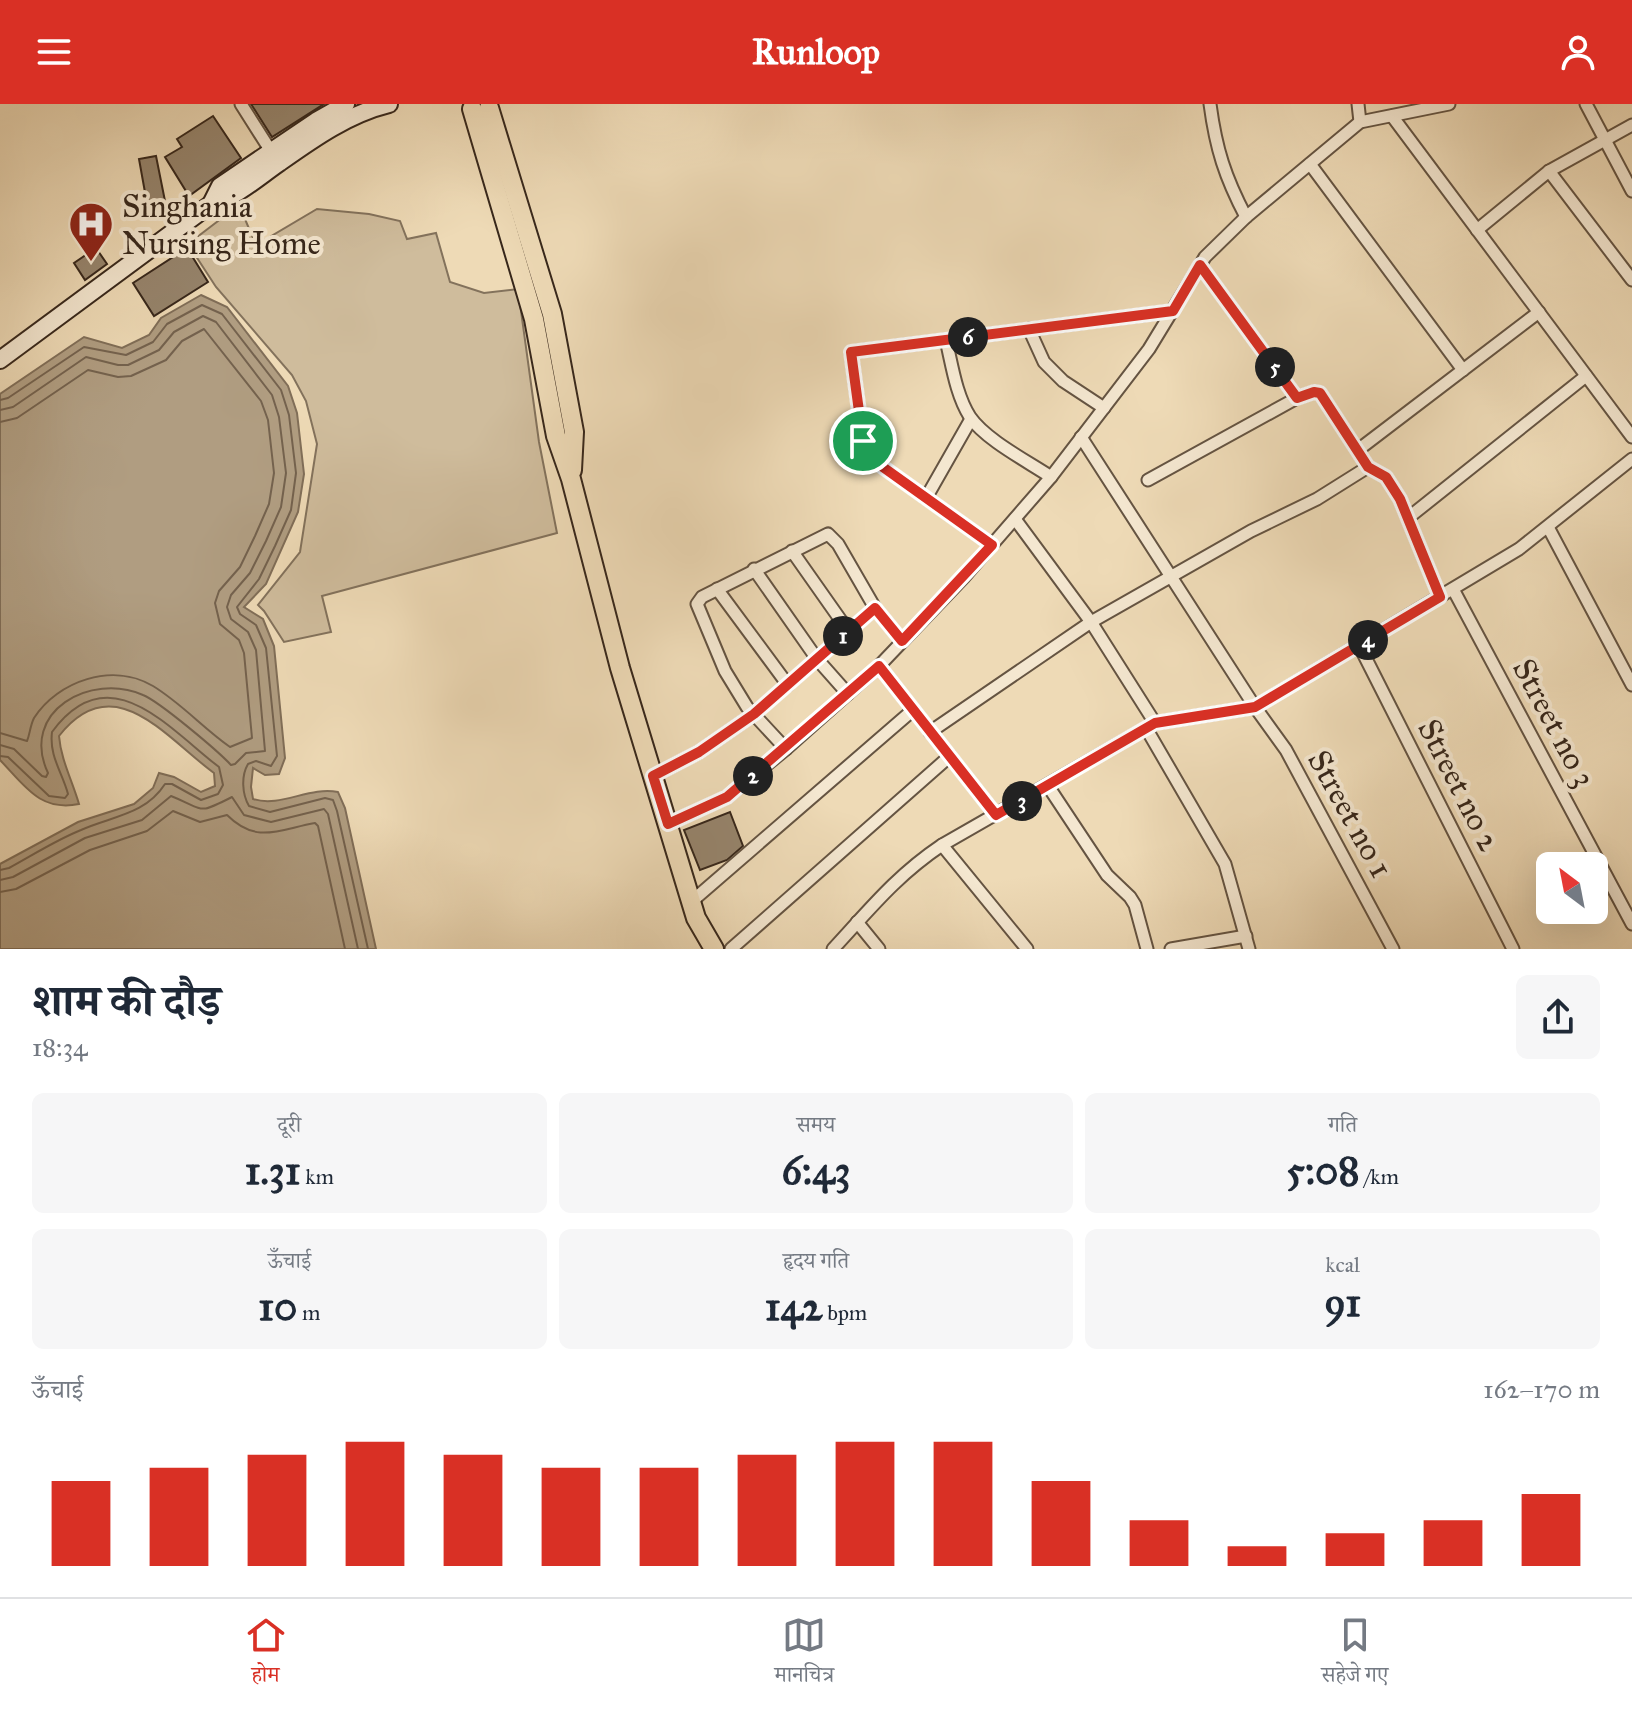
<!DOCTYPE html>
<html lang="hi">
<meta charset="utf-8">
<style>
body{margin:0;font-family:"IM FELL Great Primer","Noto Serif Devanagari",serif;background:#f6f6f7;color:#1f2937;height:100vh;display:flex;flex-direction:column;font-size:30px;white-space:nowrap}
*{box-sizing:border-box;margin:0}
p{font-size:26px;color:#747a83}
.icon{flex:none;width:44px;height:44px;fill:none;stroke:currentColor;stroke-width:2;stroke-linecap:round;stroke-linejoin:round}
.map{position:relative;height:845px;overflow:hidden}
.drawer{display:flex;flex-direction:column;background:#fff;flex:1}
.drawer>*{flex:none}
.needle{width:52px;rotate:328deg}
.controls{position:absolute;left:1536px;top:748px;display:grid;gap:16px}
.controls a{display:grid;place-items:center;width:72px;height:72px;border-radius:12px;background:#fff;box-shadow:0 8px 32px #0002;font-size:40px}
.pin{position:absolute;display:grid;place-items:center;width:68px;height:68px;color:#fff;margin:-34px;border:4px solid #fff;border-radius:50%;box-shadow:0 2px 8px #0007}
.km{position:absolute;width:40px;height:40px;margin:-20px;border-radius:50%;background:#222;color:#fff;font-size:22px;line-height:40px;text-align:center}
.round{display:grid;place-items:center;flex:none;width:84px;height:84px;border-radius:12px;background:#f6f6f7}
.overview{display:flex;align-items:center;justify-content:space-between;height:136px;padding:0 32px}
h1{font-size:44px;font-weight:700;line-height:60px}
.figures{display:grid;grid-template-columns:repeat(3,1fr);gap:12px;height:136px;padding:8px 32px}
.figures div{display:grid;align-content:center;border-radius:12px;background:#f6f6f7;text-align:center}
.figures b{font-size:40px;font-weight:700}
.figures small{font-size:22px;font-weight:400}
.figures p{font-size:22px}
.chart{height:224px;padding:16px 32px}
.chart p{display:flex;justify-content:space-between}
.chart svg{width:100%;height:144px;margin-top:8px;stroke:#d93025;stroke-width:6}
header{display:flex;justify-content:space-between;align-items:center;height:104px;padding:0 32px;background:#d93025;color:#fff;font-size:36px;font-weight:700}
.tab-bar{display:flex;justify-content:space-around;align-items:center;height:112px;border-top:2px solid #e0e1e3;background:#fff;font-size:22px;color:#747a83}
.tab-bar a{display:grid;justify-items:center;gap:4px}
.tab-bar .current{color:#d93025}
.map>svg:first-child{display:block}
.green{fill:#cfbc9c;stroke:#83725c;stroke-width:2}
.water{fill:#b09d81;stroke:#806e58;stroke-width:2}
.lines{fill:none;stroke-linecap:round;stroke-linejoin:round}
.shore{stroke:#74624e;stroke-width:2}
.building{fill:#96846c;stroke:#37271b;stroke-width:2}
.street-casing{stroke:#655442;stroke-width:15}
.secondary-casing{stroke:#37271b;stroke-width:20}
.primary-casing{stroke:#37271b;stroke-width:22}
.street{stroke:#f4e7d0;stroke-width:11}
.secondary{stroke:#f4e7d0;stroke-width:16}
.primary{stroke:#eedab6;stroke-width:18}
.route-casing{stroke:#fff;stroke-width:16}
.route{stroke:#d93025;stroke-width:10}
.labels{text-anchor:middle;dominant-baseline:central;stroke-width:8;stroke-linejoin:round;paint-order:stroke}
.poi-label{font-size:32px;fill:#37271b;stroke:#f4e7d0;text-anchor:start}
.street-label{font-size:32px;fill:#37271b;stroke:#f4e7d0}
</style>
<header><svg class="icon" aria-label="menu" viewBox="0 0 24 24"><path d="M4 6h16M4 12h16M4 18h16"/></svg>Runloop<svg class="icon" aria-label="person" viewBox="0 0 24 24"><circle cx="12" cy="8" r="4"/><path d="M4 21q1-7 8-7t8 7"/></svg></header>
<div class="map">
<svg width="1632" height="845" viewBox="0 0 1632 845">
<rect width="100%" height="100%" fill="#eedab6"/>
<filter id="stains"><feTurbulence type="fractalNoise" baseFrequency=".0025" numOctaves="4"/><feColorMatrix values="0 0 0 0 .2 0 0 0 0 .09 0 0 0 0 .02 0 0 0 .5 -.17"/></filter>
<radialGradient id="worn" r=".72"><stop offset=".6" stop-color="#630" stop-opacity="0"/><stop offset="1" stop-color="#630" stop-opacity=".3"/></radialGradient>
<path class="green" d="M239,101L256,141L317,105L369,110L400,117L407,135L436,129L450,178L484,189L518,185L539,338L557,429L322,492L331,528L284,538L264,507L258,501L300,448L317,340L306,297L292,271L216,183L188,140Z"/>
<path class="water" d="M201,191L227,203L288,282L297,309L304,370L298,408L266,480L244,503L263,515L274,542L285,654L279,670L265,671L253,664L251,683L253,695C281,704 309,682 338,688L345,704L376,845H0V760L78,718L134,700L153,684L159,669L174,673L201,688L215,682L214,669C166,634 114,562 59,632C61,656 72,676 79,700C40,708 25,682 0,656V290L84,233L122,244L149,231L161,214Z"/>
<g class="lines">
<g class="shore">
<path d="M0,296L8,294L84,243L126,251L153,238L167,220L202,201L222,210L281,286L289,311L296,369L291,406L275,442L259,475L237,503L240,510L256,521L266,544L277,652L271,662L256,657L248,660C241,672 242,690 249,702L270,708L325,694L333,696L337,707L368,845"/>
<path d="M0,306L13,303L86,253L118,261H128L159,246L174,228L203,212L216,218L272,291L279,313L286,369L281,403L266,437L250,469L231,491L227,503L231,515L248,528L256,546L265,647L246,649L235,660L231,661C218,647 160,598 143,591C91,568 19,607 48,669L46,673L42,672L14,645L0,641"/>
<path d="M0,318L17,314L88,266L118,273L131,272L166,256L182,237L204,225L261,297L268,316L274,369L269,400L255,432L240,463L219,487L215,499L220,520L239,536L244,549L252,634L230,643C203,624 181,599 153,582C112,558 58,577 34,614C30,622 30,630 27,637L0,629"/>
<path d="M0,652L8,653L49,692L65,694L68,690C62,668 49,652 52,628C109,550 168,624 219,663L223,681L218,690L201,696L172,680H165C145,711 112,712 81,726C56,736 33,751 9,764L0,766"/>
<path d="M0,776L13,773L85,734L142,716L171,692C206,706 197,711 232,693L244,711L271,718L324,705L328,710L358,845"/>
<path d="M0,788L16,785L90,746L147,727L173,707L200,718L227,711C257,741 280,725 315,719L318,722L345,845"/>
</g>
</g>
<g class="building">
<path d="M251,0H324L272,33Z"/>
<path d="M213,12L241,54L189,92L165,53L182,43L177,35Z"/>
<path d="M156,52L166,102L148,105L139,55Z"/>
<path d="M96,144L107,160L85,176L74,159Z"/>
<path d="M187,144L208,178L154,212L133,179Z"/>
<path d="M730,708L743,742L727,756L700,766L684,726Z"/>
</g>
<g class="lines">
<g class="street-casing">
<g id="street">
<path d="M241,0L274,52"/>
<path d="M1210,0C1216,45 1225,73 1246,113"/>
<path d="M1358,0L1360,18"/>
<path d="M1586,0L1632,87"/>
<path d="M1392,12L1632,333"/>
<path d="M1310,60L1463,266"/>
<path d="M1549,67L1632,176"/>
<path d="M1477,126L1549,67L1632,21"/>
<path d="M1200,161L1297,294"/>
<path d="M1029,225L1044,258L1063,277L1104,304"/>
<path d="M946,236C952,261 956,291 970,313C986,336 1027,357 1051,373"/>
<path d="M1081,333L1255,603L1286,646L1393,845"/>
<path d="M1358,346L1539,208"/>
<path d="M1148,376L1297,294L1314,288L1320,289L1368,363L1386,373L1400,395L1440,493"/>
<path d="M926,394L971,315"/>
<path d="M1408,414L1586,272"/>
<path d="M1015,415L1091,518L1155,619"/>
<path d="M1548,423L1632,581"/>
<path d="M992,441L873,356L863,337L851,248L1173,207"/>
<path d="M792,447L849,528"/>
<path d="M754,465L817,555L848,590"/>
<path d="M717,485L788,581"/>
<path d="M1453,485L1632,820"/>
<path d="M1359,541L1513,845"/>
<path d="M879,562L996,711"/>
<path d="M1146,624L1225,760L1249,845"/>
<path d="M930,628L1091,518L1251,427L1317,395L1368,363"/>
<path d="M786,645L747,603L725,567L697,500L702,493L828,430L838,440L875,504L902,537"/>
<path d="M653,672L699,648L754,610L875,504"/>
<path d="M1048,682L1107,771L1130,793L1135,801L1147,845"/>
<path d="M668,720L727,693L786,645L879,562L964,473L1051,373L1149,245L1205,153L1246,113L1360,18L1449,0"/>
<path d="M942,741L1027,845"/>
<path d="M691,798L913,606"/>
<path d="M857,818L879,845"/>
<path d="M731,845L950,652"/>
<path d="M833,845C870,805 896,772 942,741L1155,619L1255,603L1519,445L1632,355"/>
<path d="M1171,845L1246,832"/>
</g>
</g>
<g class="secondary-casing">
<g id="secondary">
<path d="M211,100L220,82L316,17L346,0"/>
<path d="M0,256L211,100C238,92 256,75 279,59C313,35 348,10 389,0"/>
</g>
</g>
<g class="primary-casing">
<g id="primary">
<path d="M489,4L552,210L574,328L572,366"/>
<path d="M472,5L534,215L556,332L571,375L620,564L696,814L714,845"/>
</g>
</g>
<use href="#street" class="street"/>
<use href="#secondary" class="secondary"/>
<use href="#primary" class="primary"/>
</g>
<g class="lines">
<g class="route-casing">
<path id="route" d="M1200,161L1297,294L1314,288L1320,289L1368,363L1386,373L1400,395L1440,493L1255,603L1155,619L996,711L879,562L727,693L668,720L653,672L699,648L754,610L875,504L902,537L992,441L873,356L863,337L851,248L1173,207Z"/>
</g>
<use href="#route" class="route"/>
</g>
<defs>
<g id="hospital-pin" transform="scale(2.3)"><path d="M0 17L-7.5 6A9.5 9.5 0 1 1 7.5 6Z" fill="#8f2418" stroke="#f4e7d0"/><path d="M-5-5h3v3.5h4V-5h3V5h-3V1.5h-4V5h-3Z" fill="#fff"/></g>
</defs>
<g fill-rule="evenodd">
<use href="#hospital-pin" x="91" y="120"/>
</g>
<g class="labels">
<g class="poi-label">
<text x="122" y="102">Singhania<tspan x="122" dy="37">Nursing Home</tspan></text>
</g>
<g class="street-label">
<text transform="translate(1554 619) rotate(62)">Street no 3</text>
<text transform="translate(1459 681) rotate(63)">Street no 2</text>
<text transform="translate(1350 710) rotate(61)">Street no 1</text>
</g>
</g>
<rect width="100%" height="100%" filter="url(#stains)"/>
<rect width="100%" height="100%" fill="url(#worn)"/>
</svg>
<div class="controls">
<a><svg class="needle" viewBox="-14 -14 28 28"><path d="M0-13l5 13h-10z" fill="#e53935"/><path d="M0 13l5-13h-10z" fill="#747a83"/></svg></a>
</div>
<div class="pin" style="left:863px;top:337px;background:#1e9e55"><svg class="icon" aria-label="arrive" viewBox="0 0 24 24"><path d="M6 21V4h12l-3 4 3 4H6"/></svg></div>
<b class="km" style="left:843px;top:532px">1</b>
<b class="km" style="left:753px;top:672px">2</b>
<b class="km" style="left:1022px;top:697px">3</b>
<b class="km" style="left:1368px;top:536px">4</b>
<b class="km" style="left:1275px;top:263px">5</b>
<b class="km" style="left:968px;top:233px">6</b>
</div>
<section class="drawer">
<div class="overview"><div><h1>शाम की दौड़</h1><p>18:34</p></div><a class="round"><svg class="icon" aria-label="share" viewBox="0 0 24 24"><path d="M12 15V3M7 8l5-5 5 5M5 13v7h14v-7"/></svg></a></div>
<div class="figures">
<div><p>दूरी</p><b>1.31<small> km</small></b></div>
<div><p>समय</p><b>6:43</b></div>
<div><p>गति</p><b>5:08<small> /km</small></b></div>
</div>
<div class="figures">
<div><p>ऊँचाई</p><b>10<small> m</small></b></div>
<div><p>हृदय गति</p><b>142<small> bpm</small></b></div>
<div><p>kcal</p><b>91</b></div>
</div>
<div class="chart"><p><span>ऊँचाई</span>162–170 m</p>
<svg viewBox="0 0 160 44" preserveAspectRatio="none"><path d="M5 44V18M15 44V14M25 44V10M35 44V6M45 44V10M55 44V14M65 44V14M75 44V10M85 44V6M95 44V6M105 44V18M115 44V30M125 44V38M135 44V34M145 44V30M155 44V22"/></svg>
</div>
</section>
<nav class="tab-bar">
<a class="current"><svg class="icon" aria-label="home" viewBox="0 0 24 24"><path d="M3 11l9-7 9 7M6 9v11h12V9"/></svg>होम</a>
<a><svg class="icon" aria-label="map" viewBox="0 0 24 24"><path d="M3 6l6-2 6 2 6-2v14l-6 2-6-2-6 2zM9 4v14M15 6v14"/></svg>मानचित्र</a>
<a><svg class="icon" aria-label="saved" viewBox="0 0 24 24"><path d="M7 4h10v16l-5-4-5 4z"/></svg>सहेजे गए</a>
</nav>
